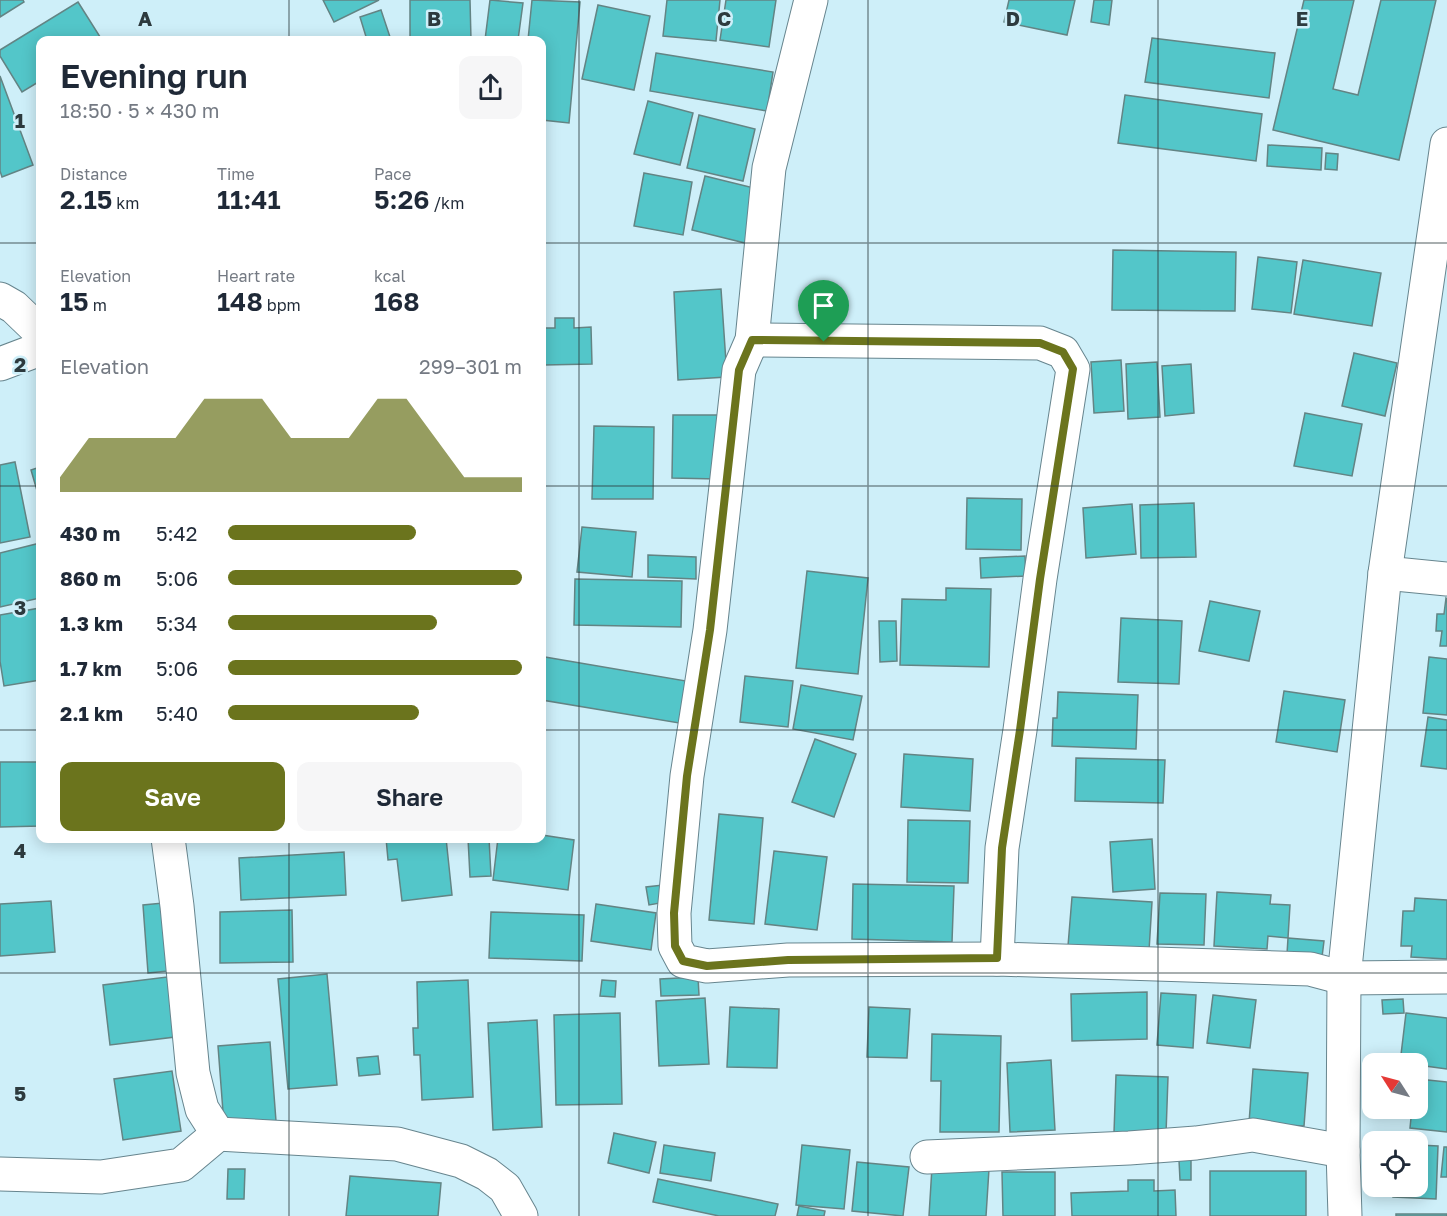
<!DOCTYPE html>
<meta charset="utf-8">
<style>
body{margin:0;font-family:"Golos Text",sans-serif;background:#f6f6f7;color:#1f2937;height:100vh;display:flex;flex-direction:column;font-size:22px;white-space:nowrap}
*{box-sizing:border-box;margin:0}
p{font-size:20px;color:#747a83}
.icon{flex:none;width:33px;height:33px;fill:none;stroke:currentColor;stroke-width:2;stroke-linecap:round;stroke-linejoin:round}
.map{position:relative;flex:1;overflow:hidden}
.sheet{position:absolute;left:36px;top:36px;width:510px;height:807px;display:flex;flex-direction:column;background:#fff;border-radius:12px;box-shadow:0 3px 15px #0003}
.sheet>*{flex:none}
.needle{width:39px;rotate:306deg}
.buttons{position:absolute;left:1362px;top:1053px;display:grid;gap:12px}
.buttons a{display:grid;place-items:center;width:66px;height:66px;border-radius:12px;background:#fff;box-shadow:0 3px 15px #0003;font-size:30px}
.pin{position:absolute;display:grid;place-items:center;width:51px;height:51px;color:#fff;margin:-62px -26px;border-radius:50% 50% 50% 0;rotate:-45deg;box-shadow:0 0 6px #0007}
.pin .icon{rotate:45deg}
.round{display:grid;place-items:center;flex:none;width:63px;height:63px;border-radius:12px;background:#f6f6f7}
.headline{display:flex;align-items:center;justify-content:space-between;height:102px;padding:0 24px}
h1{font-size:33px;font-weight:600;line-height:45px}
.metrics{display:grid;grid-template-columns:repeat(3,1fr);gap:9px;height:102px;padding:6px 24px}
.metrics div{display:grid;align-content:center}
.metrics b{font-size:26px;font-weight:600}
.metrics small{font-size:16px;font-weight:400}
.metrics p{font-size:16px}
.chart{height:168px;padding:12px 24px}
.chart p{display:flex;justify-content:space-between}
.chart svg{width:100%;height:108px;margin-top:6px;fill:#6b741d;opacity:.7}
.primary-button{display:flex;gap:12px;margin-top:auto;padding:12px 24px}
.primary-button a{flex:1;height:69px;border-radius:12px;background:#6b741d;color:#fff;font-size:24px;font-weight:600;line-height:69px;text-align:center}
.primary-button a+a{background:#f6f6f7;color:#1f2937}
ul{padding:0 24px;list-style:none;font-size:20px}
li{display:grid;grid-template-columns:96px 72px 1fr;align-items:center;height:45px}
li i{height:15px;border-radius:8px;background:#6b741d}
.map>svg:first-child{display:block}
.building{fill:#53c6c9;stroke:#638484;stroke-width:1.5}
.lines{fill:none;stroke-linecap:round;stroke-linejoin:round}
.minor-casing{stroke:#67858e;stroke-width:35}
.minor{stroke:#fff;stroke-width:33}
.route-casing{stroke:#fff;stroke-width:12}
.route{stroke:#6b741d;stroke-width:8}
.grid{fill:none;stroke:#2d3a3e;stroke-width:1.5;stroke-opacity:0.55}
.grid-label{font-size:20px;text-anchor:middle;font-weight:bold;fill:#2d3a3e;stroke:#ceeff9;stroke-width:5;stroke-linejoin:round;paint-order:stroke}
</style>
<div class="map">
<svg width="1447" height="1216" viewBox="0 0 1447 1216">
<rect width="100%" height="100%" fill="#ceeff9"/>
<g class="building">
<path d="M0,0H23L24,2L0,17Z"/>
<path d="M323,0H379L334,22Z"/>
<path d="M410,0H470L471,40H410Z"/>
<path d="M490,0L523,3L518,40H485Z"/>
<path d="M532,0L580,2L569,123L542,120V40H528Z"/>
<path d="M667,0H720L716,41L663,36Z"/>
<path d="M726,0H776L769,47L720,40Z"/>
<path d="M1009,0H1075L1067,35L1004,22Z"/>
<path d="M1094,0H1112L1109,25L1091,22Z"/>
<path d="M1304,0H1354L1333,89L1358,95L1381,0H1436L1399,160L1273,130Z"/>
<path d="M78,2L102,40H40V81L22,92L0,56V50Z"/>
<path d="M598,5L650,16L634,90L582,79Z"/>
<path d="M381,10L391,40H367L360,17Z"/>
<path d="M1152,38L1275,53L1269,98L1145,82Z"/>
<path d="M656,53L773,72L767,111L650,91Z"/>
<path d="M0,76L33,165L2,177L0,171Z"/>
<path d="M1125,95L1262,114L1256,161L1118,143Z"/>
<path d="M648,101L693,113L680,165L634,154Z"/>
<path d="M699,115L755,129L743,181L687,168Z"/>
<path d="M1268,145L1322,148L1321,170L1267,166Z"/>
<path d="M1326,153L1338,154L1337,170L1325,169Z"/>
<path d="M644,173L692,182L683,235L634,226Z"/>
<path d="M705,176L758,189L745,243L692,230Z"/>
<path d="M1113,250L1236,252L1235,311L1112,310Z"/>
<path d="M1258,257L1297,262L1291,313L1252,309Z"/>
<path d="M1303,260L1381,273L1372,326L1294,314Z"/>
<path d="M721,289L727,377L678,380L674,292Z"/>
<path d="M555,318H574V328L591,327L592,364L544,365V328H555Z"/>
<path d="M1354,353L1397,363L1385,416L1342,406Z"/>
<path d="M1121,360L1124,411L1094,413L1091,362Z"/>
<path d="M1157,362L1160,417L1128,419L1126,364Z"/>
<path d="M1191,364L1194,413L1165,416L1162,366Z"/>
<path d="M1305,413L1362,424L1352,476L1294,466Z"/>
<path d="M673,415H718L717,479L672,478Z"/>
<path d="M594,426L654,427L653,499H592Z"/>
<path d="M15,462L30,537L0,543V465Z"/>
<path d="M40,467V501L31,470Z"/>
<path d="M967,498L1022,499L1021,550L966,549Z"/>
<path d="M1194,503L1196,557L1141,558L1140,505Z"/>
<path d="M1132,504L1136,554L1086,558L1083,508Z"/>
<path d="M582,527L636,532L632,577L577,572Z"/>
<path d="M40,543V598L0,607V553Z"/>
<path d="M648,555L696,557V579L648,577Z"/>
<path d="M1025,556L1026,576L981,578L980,558Z"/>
<path d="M807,571L868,578L858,674L796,668Z"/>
<path d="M575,579L682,581L681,627L574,625Z"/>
<path d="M946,588L991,589L989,667L900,665L902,599L946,600Z"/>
<path d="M1446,598L1447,599V646H1440L1442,631H1436L1437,614H1444Z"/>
<path d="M1210,601L1260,611L1249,661L1199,651Z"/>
<path d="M40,608V680L4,686L0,661V615Z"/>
<path d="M1121,618L1182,621L1179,684L1118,682Z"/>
<path d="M879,621H896L897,661L880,662Z"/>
<path d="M545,657L692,682L685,724L542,700V674Z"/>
<path d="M1429,657L1447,659V715L1423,713Z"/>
<path d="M745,676L793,681L788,727L740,722Z"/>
<path d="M801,685L862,696L853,740L793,729Z"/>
<path d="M1284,691L1345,700L1337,752L1276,742Z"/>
<path d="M1058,692L1138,695L1136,749L1052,746L1053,718H1057Z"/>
<path d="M1428,717L1447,720V769L1421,766Z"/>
<path d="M815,739L856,754L834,817L792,802Z"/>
<path d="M904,754L973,759L970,811L901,807Z"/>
<path d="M1076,758L1165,760L1163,803L1075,801Z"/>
<path d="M0,762H40V826L0,827Z"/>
<path d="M719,814L763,818L754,924L709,920Z"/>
<path d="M908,820L970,821L968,883L907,882Z"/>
<path d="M542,835L574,840L568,890L493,880L498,838H542Z"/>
<path d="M386,838H446L452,895L402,901L397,859L388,860Z"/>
<path d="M468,838H489L491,876L470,877Z"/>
<path d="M1152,839L1155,889L1113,892L1110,842Z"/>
<path d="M774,851L827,857L817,930L765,924Z"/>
<path d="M344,852L346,895L241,900L239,858Z"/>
<path d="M853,884L954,886L952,942L852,939Z"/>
<path d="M663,885L666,902L649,905L646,887Z"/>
<path d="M1217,892L1271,895L1270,904L1290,905L1288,938L1268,936L1267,949L1214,946Z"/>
<path d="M1160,893L1206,894L1204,945L1157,944Z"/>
<path d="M1072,897L1152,902L1149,951L1068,946Z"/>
<path d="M1415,898L1447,900V959L1411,957L1412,946H1401L1403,911H1414Z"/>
<path d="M51,901L55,952L0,956V904Z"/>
<path d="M163,903L168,971L148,973L143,905Z"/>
<path d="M596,904L656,913L651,950L591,941Z"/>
<path d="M292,910L293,962L220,963V912Z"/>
<path d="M491,912L584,915L582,961L489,958Z"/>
<path d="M1288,938L1324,941L1322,957L1287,954Z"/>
<path d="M327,974L337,1085L288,1089L278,979Z"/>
<path d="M167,977L175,1037L110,1045L103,985Z"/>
<path d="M698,977L699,995L661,996L660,979Z"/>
<path d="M468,980L473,1097L422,1100L420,1055H414L413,1028H418L417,982Z"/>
<path d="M602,980L616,981L615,997L600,996Z"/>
<path d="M1147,992V1039L1072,1041L1071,994Z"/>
<path d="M1161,993L1196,995L1193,1048L1157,1045Z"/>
<path d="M1213,995L1256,1000L1250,1048L1207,1043Z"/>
<path d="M705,998L709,1064L659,1066L656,1001Z"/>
<path d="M1403,999L1404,1013L1383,1014L1382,1000Z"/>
<path d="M730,1007L779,1009L777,1068L727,1067Z"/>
<path d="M869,1007L910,1009L907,1058L867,1057Z"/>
<path d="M620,1013L622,1104L556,1105L554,1015Z"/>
<path d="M1406,1013L1447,1018V1069L1418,1065V1064L1400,1063Z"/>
<path d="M537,1020L542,1127L493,1130L488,1023Z"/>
<path d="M932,1034L1001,1036L999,1132H940L941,1081H931Z"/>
<path d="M270,1042L276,1121L224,1125L218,1046Z"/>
<path d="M378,1056L380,1074L359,1076L357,1058Z"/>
<path d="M1051,1060L1055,1130L1010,1132L1007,1063Z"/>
<path d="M1369,1066H1372V1083L1368,1082Z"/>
<path d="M1253,1069L1308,1073L1304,1126L1249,1123Z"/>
<path d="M172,1071L181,1131L123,1140L114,1079Z"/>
<path d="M1116,1075L1168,1077L1166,1134L1114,1133Z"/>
<path d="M1418,1079L1447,1082V1132L1410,1128L1412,1108H1418Z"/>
<path d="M614,1133L656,1142L649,1173L608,1163Z"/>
<path d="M664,1145L715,1153L711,1181L660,1173Z"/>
<path d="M802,1145L850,1150L844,1209L796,1205Z"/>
<path d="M1418,1145L1438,1146L1436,1199L1393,1197V1186H1418Z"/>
<path d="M1444,1147H1447V1177H1441Z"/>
<path d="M1191,1159V1180H1180L1179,1160Z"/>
<path d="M857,1162L909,1167L903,1216L852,1211Z"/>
<path d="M932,1167L989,1169L986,1216H929Z"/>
<path d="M228,1169H245L244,1199H227Z"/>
<rect x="1210" y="1171" width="96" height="45"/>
<path d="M1002,1172H1055V1216H1003Z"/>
<path d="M350,1176L441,1183L438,1216H346Z"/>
<path d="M658,1179L778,1204L775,1216H719L653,1202Z"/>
<path d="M1128,1180H1154V1191L1175,1190L1176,1216H1072L1071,1193L1128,1191Z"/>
<path d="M799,1206L825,1211L824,1216H797Z"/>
<rect x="1396" y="1214" width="51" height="2"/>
</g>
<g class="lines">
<g class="minor-casing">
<g id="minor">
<path d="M811,0L769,168L752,340L739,370L710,630L687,776L674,913L675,946L683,961L707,966L788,960L997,959L1310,969L1344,978L1447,977"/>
<path d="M0,299L14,307L40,332"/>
<path d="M752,340L1040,343L1063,352L1073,369L1040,579L1020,730L1002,848L997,959"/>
<path d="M0,364L40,349"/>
<path d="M1385,573L1447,579"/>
<path d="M168,838L177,906L193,1073L202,1109L218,1134L397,1144L461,1161L487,1174L505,1188L521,1216"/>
<path d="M927,1157L1129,1148L1196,1143L1253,1135L1343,1151"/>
<path d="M0,1174L101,1177L181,1165L218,1134"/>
<path d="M1345,1216L1343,1151L1344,978L1385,573L1447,144"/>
</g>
</g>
<use href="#minor" class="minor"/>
</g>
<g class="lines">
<g class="route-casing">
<path id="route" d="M752,340L1040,343L1063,352L1073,369L1040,579L1020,730L1002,848L997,958L788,960L707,966L683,961L675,946L674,913L687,776L710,630L739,370Z"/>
</g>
<use href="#route" class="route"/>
</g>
<path class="grid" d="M289,0V40M579,0V1216M868,0V1216M1158,0V1216M0,243H40M542,243H1447M0,486H40M542,486H1447M0,730H40M542,730H1447M289,838V1216M0,973H1447"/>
<g class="grid-label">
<text x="145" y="26">A</text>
<text x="434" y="26">B</text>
<text x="724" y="26">C</text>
<text x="1013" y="26">D</text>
<text x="1302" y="26">E</text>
<text x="20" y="128">1</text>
<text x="20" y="372">2</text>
<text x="20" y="615">3</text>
<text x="20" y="858">4</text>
<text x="20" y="1101">5</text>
</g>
</svg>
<div class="buttons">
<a><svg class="needle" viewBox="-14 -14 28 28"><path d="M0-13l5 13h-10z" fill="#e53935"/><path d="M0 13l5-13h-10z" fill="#747a83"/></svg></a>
<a><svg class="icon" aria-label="locate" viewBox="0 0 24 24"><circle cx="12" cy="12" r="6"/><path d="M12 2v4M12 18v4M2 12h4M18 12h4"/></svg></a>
</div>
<div class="pin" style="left:824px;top:342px;background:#1e9e55"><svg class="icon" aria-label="arrive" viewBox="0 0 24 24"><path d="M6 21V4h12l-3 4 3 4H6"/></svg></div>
<section class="sheet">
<div class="headline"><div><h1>Evening run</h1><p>18:50 · 5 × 430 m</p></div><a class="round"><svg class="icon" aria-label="share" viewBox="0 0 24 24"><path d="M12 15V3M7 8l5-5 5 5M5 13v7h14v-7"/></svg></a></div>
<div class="metrics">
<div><p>Distance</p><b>2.15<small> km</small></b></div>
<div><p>Time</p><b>11:41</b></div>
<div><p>Pace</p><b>5:26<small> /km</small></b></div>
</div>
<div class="metrics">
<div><p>Elevation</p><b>15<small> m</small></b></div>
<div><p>Heart rate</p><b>148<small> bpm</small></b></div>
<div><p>kcal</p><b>168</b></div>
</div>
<div class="chart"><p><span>Elevation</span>299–301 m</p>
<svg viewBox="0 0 160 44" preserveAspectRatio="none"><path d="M0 44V38L10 22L20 22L30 22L40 22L50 6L60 6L70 6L80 22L90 22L100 22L110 6L120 6L130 22L140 38L150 38L160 38V44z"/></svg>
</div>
<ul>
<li><b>430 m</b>5:42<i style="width:64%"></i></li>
<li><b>860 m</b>5:06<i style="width:100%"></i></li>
<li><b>1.3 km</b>5:34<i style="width:71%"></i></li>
<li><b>1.7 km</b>5:06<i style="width:100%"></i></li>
<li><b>2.1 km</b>5:40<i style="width:65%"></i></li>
</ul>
<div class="primary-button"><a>Save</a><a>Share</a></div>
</section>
</div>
